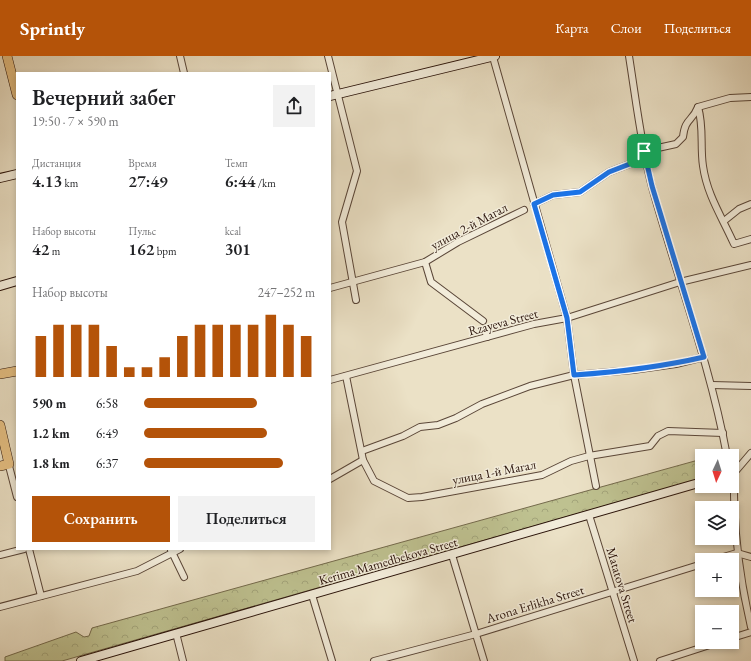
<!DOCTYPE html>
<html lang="ru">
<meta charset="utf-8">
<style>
body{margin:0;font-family:"EB Garamond",serif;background:#f2f2f2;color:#202124;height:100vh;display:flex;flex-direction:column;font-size:15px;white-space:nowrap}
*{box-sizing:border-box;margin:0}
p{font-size:13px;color:#757577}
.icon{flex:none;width:22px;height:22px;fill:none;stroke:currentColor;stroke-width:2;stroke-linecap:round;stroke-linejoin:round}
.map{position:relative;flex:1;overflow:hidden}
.drawer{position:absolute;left:16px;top:16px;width:315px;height:478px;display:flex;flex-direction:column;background:#fff;border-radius:0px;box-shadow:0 2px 6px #0003}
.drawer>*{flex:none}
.needle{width:26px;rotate:184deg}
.tools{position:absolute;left:695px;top:393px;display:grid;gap:8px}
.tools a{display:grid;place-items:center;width:44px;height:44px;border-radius:0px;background:#fff;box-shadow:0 2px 6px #0003;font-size:20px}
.pin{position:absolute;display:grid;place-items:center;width:34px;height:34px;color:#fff;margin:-17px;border-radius:8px;box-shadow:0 2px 6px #0006}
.round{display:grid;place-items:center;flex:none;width:42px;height:42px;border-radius:0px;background:#f2f2f2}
.overview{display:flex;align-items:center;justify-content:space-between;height:68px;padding:0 16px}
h1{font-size:22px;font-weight:600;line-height:30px}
.stats{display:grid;grid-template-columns:repeat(3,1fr);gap:6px;height:68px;padding:4px 16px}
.stats div{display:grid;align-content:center}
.stats b{font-size:17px;font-weight:600}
.stats small{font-size:11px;font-weight:400}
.stats p{font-size:11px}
.chart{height:112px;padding:8px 16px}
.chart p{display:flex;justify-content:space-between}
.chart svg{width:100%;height:72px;margin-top:4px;stroke:#b45309;stroke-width:6}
.primary-button{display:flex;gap:8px;margin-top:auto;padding:8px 16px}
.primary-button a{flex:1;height:46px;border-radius:0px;background:#b45309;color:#fff;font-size:16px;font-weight:600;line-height:46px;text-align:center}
.primary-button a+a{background:#f2f2f2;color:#202124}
ul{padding:0 16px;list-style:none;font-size:13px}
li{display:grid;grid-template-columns:64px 48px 1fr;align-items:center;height:30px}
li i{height:10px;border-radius:5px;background:#b45309}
header{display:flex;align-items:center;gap:24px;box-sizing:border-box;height:56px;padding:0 20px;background:#b45309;color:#fff}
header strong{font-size:19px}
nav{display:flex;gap:22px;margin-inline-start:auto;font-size:14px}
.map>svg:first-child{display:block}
.forest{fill:url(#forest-crowns);stroke:#746a4c}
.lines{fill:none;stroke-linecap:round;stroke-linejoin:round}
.street-casing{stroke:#5a4638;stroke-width:8}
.secondary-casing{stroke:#291209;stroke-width:10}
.primary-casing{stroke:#291209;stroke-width:10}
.street{stroke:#f2ecda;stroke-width:6}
.secondary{stroke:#f2ecda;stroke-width:8}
.primary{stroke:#e6c083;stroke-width:9}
.route-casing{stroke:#fff;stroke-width:8}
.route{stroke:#1a73e8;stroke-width:5}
.labels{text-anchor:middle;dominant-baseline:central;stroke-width:3;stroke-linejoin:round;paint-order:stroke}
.street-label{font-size:13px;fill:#291209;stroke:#f2ecda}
</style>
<header>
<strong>Sprintly</strong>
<nav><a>Карта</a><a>Слои</a><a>Поделиться</a></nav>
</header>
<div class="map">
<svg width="751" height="605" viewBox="0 0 751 605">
<defs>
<pattern id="forest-crowns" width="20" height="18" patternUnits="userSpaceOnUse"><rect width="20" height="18" fill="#bec190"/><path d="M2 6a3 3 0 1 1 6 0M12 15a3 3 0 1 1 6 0" fill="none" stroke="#a3a57b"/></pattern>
</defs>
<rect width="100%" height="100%" fill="#ebe1c6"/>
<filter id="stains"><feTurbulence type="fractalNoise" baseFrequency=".005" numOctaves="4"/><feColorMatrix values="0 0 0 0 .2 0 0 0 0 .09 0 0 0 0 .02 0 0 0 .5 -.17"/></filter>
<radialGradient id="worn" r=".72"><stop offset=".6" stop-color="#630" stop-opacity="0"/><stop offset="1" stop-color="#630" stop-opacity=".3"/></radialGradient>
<path class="forest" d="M702,403V422L62,605H5V601L76,576L84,581L89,580L92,572Z"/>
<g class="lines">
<g class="street-casing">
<g id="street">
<path d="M180,0L184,17"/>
<path d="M328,0L357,115L342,166L356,244"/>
<path d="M629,0C636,44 641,89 652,131C677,221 710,308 727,400"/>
<path d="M493,1L567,262L574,319L596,430"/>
<path d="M698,51C704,71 700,90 703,110C707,139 722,161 734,188L751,183"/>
<path d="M534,148L553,139L580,136L609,116L640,104L644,95L676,88L683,81C685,62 692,66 698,51L730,42L751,41"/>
<path d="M724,165L739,153L751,148"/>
<path d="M425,206L431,226L483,265"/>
<path d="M330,232L425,206L458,186L524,154"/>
<path d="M485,273L487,281"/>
<path d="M346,320L363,404L374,425L408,442L422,441L542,419L571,405L589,400L650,390L658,380L668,375L723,377"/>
<path d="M330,324L534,268L567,262L680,226L751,209"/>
<path d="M712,329L751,330"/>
<path d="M362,395L403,380L420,371L438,369L456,362L482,348L530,330L574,319L633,314L676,308L704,301"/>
<path d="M8,406L17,441"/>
<path d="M732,412L734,417C733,470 739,520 751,571"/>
<path d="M734,417L751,397"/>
<path d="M330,423L363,404"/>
<path d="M589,459L634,605"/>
<path d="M29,493L41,540"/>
<path d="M171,494L184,521"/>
<path d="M0,499L24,493"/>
<path d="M452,499L484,605"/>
<path d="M713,504L737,497L751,501"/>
<path d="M312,539L332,605"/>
<path d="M0,551L137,515L180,493"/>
<path d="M176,577L183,605"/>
<path d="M732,582L751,576"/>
<path d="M374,605L476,578L702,508"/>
<path d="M660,605L719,586"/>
</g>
</g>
<g class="secondary-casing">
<g id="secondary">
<path d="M330,40L495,0"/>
<path d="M0,122L17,118"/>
<path d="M0,230L17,225"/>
<path d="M732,418L734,417"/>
<path d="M81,605L702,426"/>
</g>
</g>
<g class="primary-casing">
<g id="primary">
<path d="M7,0L17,39"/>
<path d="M0,318L17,315"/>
<path d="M0,369L9,408L0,410"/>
</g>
</g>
<use href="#street" class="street"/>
<use href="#secondary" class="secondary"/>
<use href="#primary" class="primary"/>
</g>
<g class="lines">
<g class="route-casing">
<path id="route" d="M644,95L652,130L704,301C661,311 618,316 574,319L567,262L534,148L553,139L580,136L609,116L640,104Z"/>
</g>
<use href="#route" class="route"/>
</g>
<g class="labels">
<g class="street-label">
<text transform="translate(469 170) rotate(-28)">улица 2-й Магал</text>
<text transform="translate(503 266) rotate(-15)">Rzayeva Street</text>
<text transform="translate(494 416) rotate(-11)">улица 1-й Магал</text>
<text transform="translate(388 505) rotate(-16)">Kerima Mamedbekova Street</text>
<text transform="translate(622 529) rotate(73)">Matatova Street</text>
<text transform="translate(535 548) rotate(-17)">Arona Erlikha Street</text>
</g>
</g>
<rect width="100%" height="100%" filter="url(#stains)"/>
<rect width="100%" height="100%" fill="url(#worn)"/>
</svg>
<div class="tools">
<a><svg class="needle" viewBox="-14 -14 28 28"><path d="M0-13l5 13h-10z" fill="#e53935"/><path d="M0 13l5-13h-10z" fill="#757577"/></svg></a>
<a><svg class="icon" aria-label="layers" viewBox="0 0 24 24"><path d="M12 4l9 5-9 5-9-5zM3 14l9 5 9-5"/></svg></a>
<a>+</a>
<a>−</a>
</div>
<div class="pin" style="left:644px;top:95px;background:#1e9e55"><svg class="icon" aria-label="arrive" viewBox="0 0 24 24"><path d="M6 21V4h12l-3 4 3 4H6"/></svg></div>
<section class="drawer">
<div class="overview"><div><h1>Вечерний забег</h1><p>19:50 · 7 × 590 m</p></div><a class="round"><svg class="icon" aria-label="share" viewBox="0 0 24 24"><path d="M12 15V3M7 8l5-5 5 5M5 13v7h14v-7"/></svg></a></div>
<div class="stats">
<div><p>Дистанция</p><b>4.13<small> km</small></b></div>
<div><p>Время</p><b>27:49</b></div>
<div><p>Темп</p><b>6:44<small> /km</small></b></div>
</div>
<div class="stats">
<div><p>Набор высоты</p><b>42<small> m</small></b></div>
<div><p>Пульс</p><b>162<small> bpm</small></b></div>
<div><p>kcal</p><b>301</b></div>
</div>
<div class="chart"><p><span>Набор высоты</span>247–252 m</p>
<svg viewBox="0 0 160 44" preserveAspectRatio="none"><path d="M5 44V19M15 44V12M25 44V12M35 44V12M45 44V25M55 44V38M65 44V38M75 44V32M85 44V19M95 44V12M105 44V12M115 44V12M125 44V12M135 44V6M145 44V12M155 44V19"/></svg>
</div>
<ul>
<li><b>590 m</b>6:58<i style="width:66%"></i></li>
<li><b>1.2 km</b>6:49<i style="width:72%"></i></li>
<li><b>1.8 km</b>6:37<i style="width:81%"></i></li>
</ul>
<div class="primary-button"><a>Сохранить</a><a>Поделиться</a></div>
</section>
</div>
